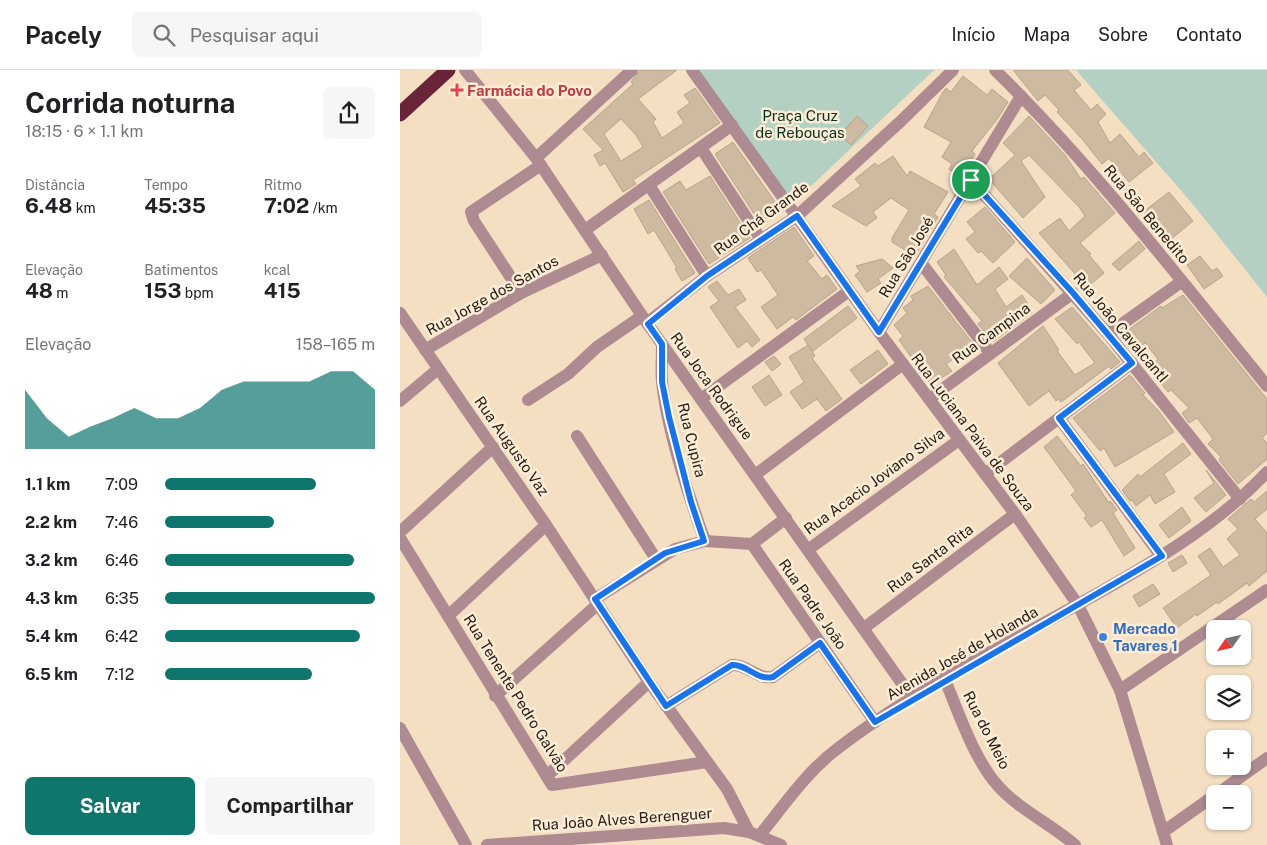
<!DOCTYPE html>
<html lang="pt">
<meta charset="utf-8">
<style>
body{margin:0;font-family:"Public Sans",sans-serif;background:#f6f6f6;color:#202124;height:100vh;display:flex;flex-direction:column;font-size:19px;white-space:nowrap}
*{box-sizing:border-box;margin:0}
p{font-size:16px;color:#757577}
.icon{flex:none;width:28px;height:28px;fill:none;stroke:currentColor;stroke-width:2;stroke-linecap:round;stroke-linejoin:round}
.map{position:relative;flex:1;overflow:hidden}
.drawer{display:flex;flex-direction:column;background:#fff;width:400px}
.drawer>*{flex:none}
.needle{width:32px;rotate:236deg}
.tools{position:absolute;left:806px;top:550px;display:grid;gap:10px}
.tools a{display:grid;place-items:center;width:45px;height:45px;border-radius:8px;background:#fff;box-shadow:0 1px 4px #0004;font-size:25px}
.pin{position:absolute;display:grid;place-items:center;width:42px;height:42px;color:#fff;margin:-21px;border:2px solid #fff;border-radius:50%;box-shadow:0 1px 5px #0007}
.round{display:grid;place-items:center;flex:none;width:52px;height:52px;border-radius:8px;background:#f6f6f6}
.summary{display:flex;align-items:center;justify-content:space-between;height:85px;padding:0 25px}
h1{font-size:28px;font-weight:700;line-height:38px}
.metrics{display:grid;grid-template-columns:repeat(3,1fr);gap:8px;height:85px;padding:5px 25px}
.metrics div{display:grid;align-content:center}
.metrics b{font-size:21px;font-weight:700}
.metrics small{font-size:14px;font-weight:400}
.metrics p{font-size:14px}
.chart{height:140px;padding:10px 25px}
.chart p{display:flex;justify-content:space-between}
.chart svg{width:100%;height:90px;margin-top:5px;fill:#0f766e;opacity:.7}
.cta{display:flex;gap:10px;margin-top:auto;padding:10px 25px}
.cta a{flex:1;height:58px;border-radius:8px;background:#0f766e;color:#fff;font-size:20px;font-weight:700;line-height:58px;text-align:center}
.cta a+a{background:#f6f6f6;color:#202124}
ul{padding:0 25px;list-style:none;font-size:16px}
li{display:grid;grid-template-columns:80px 60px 1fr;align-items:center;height:38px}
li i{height:12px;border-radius:6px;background:#0f766e}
header{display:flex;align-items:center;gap:30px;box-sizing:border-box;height:70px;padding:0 25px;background:#fff;border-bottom:1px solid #e0e0e0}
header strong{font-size:24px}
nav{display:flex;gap:28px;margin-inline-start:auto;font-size:18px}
.search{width:350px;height:45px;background:#f6f6f6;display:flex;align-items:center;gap:12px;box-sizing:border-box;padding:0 18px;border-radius:8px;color:#757577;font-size:19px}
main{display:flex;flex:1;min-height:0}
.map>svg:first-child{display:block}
.green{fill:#b4d0c2}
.building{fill:#cdbaa0;stroke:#b8a488;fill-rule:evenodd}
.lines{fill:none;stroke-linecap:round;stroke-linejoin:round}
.minor{stroke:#ae8a91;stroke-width:12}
.highway{stroke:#6a2439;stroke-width:15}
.route-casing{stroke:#fff;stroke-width:10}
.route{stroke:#1a73e8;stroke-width:6}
.health-dot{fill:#e0444e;stroke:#feedd6;stroke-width:2}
.shop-dot{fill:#3f7fe0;stroke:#feedd6;stroke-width:2}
.labels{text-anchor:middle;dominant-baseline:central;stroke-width:5;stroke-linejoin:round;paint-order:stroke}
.health-label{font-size:15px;font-weight:bold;fill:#be3a42;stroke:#feedd6;text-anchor:start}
.park-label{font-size:15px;fill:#033221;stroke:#feedd6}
.street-label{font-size:15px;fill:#231b11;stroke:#feedd6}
.shop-label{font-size:15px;font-weight:bold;fill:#366cbe;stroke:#feedd6;text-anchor:start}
</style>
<header>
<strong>Pacely</strong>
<div class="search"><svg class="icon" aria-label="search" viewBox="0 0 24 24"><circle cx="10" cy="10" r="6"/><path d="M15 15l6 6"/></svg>Pesquisar aqui</div>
<nav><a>Início</a><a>Mapa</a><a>Sobre</a><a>Contato</a></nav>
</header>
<main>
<section class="drawer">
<div class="summary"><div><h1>Corrida noturna</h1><p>18:15 · 6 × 1.1 km</p></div><a class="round"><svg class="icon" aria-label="share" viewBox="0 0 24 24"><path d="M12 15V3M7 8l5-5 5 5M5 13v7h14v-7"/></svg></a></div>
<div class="metrics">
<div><p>Distância</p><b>6.48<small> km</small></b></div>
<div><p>Tempo</p><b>45:35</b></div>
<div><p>Ritmo</p><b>7:02<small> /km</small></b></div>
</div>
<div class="metrics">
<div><p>Elevação</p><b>48<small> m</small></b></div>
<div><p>Batimentos</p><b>153<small> bpm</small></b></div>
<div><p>kcal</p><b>415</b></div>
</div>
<div class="chart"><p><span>Elevação</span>158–165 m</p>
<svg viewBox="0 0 160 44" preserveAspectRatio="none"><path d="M0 44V15L10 29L20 38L30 33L40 29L50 24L60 29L70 29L80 24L90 15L100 11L110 11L120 11L130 11L140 6L150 6L160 15V44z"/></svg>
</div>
<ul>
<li><b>1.1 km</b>7:09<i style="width:72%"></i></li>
<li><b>2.2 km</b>7:46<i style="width:52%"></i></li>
<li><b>3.2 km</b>6:46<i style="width:90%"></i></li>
<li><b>4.3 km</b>6:35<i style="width:100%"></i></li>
<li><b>5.4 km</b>6:42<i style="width:93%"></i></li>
<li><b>6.5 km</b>7:12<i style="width:70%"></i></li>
</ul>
<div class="cta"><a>Salvar</a><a>Compartilhar</a></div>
</section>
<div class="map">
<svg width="867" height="775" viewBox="0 0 867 775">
<rect width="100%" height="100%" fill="#f4dfc2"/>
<g class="green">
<path d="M296,0H534L392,134Z"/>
<path d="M676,0H867V227L791,132Z"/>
</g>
<g class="building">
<path d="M240,0H277L238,29L256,49L253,52L262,68L284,53L277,42L290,33L284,25L295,18L320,53L233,110L236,114L223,122L205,93L200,96L194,85L203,80L183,59L233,14L231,12ZM221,49L236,65L243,77L221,91L204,64Z"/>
<path d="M613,0H668L681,15L674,20L691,40L697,34L706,44L698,52L710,73L720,64L739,87L744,82L753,93L729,112L709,88L702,94L682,69L657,42L659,40L645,25L638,31Z"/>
<path d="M563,6L587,25L592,19L608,32L598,48L572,81L575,84L561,107L549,99L552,94L542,87L551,72L524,57L543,22L546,18L551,22Z"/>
<path d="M457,46L468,56L451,75L440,65Z"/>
<path d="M629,46L665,85L681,109L684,107L715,143L680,173L691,184L689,185L704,203L685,219L674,206L676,205L639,163L660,148L669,161L685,146L679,137L629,85L621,91L645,127L623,148L589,109L615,85L603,73Z"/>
<path d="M333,72L380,139L360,153L315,84Z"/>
<path d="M493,86L507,106L510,101L548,122L534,144L538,147L515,186L492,172V168L509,140L491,128L473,142L477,148L466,156L432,136L461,116L455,109L475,93L478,96Z"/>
<path d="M310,106L350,168L309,194L263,122L280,111L286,120Z"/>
<path d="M769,122L793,151L770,170L766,164L763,165L743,142Z"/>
<path d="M249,130L295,203L282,211L275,199L277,198L254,160L248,164L234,139Z"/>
<path d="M585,137L615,172L593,193L581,181L578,183L566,169L575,162L567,152Z"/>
<path d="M394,157L414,186L407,191L422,209L427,205L437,219L396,250L393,247L377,259L361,237L378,225L361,200L357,202L348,188Z"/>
<path d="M739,171L745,179L719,201L712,194Z"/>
<path d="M554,179L577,215L599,197L608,209L595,219L606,237L622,225L633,242L593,272L578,254L582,251L544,207L546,205L537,192Z"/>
<path d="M800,186L812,201L817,198L823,206L804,219L787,195Z"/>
<path d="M627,188L655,220L641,234L609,206Z"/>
<path d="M482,189L493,198L478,209L481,213L467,222L455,205L460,201L456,196Z"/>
<path d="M317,211L328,225L339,219L346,230L335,237L360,270L352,277L347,271L338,278L310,237L319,231L308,217Z"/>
<path d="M528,216L574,275L546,294L552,301L531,315L499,270L503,266L494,255L507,243L503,238L513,230L511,226Z"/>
<path d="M783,225L867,329V363L862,368L867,373V389L838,414L819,390L821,387L808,374L813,369L797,348L789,353L782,343L789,338L771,320L768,322L761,313L764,310L751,295L758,289L745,273L735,280L724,263L761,236L762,238Z"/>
<path d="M448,236L457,248L413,281L408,275L415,286L412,288L442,329L426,341L417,329L402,339L390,322L404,312L389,287L408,275L404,269Z"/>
<path d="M672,237L720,292L711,299L709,296L661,332L658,329L656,331L649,321L629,336L598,293L643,256L659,280L657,281L675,305L695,293L679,272L677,274L655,249Z"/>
<path d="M478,280L488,294L461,314L450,300Z"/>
<path d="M374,286L381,294L372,301L365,292Z"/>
<path d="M369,305L382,325L365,336L352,317Z"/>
<path d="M730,305L745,323L743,325L758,340L774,362L715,397L704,378L700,381L673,348Z"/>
<path d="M657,366L681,396L683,394L709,433L710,431L717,440L713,443L735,478L724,486L702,450L691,457L684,448L687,446L671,425L676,421L644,377Z"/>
<path d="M783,373L791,384L764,404L775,422L755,434L750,425L736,436L732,430L730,431L722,420L738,404L740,407Z"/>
<path d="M806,400L826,425L806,442L794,428L814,413Z"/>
<path d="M867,421V439L855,449L867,463V501L849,516L847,513L818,534L817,532L797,546L796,544L777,558L763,538L811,505L798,486L810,478L823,497L840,485L827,469L838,459L828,449L851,429L854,432Z"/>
<path d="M782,437L791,451L769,468L759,455Z"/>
<path d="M782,485L787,493L773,502L768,493Z"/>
<path d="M753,514L760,524L739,537L733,526Z"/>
</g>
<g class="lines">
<g class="minor">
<path d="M65,0L136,88L247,253L513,629"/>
<path d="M292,0L479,262L615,444L678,535L720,620L767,775"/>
<path d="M595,0C694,97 779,208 867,316"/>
<path d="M301,78L360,168"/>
<path d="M136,88L232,0"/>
<path d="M571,110L708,264L840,429"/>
<path d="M249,115L307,206"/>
<path d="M185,160L332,55"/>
<path d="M522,194L590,283"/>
<path d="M121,223L74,151L71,142L141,95"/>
<path d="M0,243L146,455L249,612L327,719L349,762"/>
<path d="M247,253L307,206L397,146L501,51L553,0"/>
<path d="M479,262L621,26"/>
<path d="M708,264L781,212"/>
<path d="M262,274C262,286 261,299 262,312C267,361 288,424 305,471"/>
<path d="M25,280L121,223L202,185"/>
<path d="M301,329L449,221"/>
<path d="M529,329L673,223"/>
<path d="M128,330L168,304L197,277L242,246"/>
<path d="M0,331L38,299"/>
<path d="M659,348L761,486"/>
<path d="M177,366L256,489"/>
<path d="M585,404L732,293"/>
<path d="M355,405L503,294"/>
<path d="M0,462L93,377"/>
<path d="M0,468L152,715L307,692"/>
<path d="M352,474L475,652"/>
<path d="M352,474L386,448"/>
<path d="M409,479L559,370"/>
<path d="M195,529L275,479L305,471L352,474"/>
<path d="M48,546L146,455"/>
<path d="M464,558L615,444"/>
<path d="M545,610C559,643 574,690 599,717C620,740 651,754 675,775"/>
<path d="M720,620L867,520"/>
<path d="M95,626L198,534"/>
<path d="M266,636L332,595C347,594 357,610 373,607L420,573"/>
<path d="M0,658L66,775"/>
<path d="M147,706L249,612"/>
<path d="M817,724L867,688"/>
<path d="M763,762L815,725"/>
<path d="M359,766C383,737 406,702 437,679C517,617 620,568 709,517C765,485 822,450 867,402"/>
<path d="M87,775L324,758L349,762L381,775"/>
</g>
<path class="highway" d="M0,44L48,0"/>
</g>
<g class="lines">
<g class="route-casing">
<path id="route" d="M571,110L673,223L732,293L659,348L762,486L475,652L420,573L373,607C357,611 347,594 332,595L266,636L195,529L265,483L304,471L291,432L269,347L262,312V274L248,254L307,206L397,146L479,262Z"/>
</g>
<use href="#route" class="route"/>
</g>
<path class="health-dot" d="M54.5 12.5h5v5h5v5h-5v5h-5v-5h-5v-5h5z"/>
<circle class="shop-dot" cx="703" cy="567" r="5"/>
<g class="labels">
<g class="health-label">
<text x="67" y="20">Farmácia do Povo</text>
</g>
<g class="park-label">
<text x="400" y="45">Praça Cruz<tspan x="400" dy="17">de Rebouças</tspan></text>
</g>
<g class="street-label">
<text transform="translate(747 144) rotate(50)">Rua São Benedito</text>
<text transform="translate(361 148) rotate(-36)">Rua Chá Grande</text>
<text transform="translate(506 187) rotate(-59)">Rua São José</text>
<text transform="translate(92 225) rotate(-29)">Rua Jorge dos Santos</text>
<text transform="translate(721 257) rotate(50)">Rua João CavalcantI</text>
<text transform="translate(591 263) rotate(-36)">Rua Campina</text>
<text transform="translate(312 316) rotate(54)">Rua Joca Rodrigue</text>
<text transform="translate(573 362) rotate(53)">Rua Luciana Paiva de Souza</text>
<text transform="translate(292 370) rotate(76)">Rua Cupira</text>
<text transform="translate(112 376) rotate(55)">Rua Augusto Vaz</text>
<text transform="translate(474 411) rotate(-36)">Rua Acacio Joviano Silva</text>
<text transform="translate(530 488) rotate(-37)">Rua Santa Rita</text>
<text transform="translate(413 534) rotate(55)">Rua Padre João</text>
<text transform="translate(562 583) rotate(-30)">Avenida José de Holanda</text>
<text transform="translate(116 623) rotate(58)">Rua Tenente Pedro Galvão</text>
<text transform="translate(587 660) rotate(63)">Rua do Meio</text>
<text transform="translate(222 749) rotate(-4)">Rua João Alves Berenguer</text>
</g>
<g class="shop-label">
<text x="713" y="558">Mercado<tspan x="713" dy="17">Tavares 1</tspan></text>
</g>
</g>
</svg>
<div class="tools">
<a><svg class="needle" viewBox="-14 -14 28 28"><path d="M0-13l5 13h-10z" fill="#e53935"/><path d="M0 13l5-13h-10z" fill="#757577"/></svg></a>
<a><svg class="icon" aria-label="layers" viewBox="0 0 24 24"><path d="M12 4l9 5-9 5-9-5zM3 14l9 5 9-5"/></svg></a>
<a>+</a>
<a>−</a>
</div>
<div class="pin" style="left:571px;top:110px;background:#1e9e55"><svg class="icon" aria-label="arrive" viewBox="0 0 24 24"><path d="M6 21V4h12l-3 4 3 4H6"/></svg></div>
</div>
</main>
